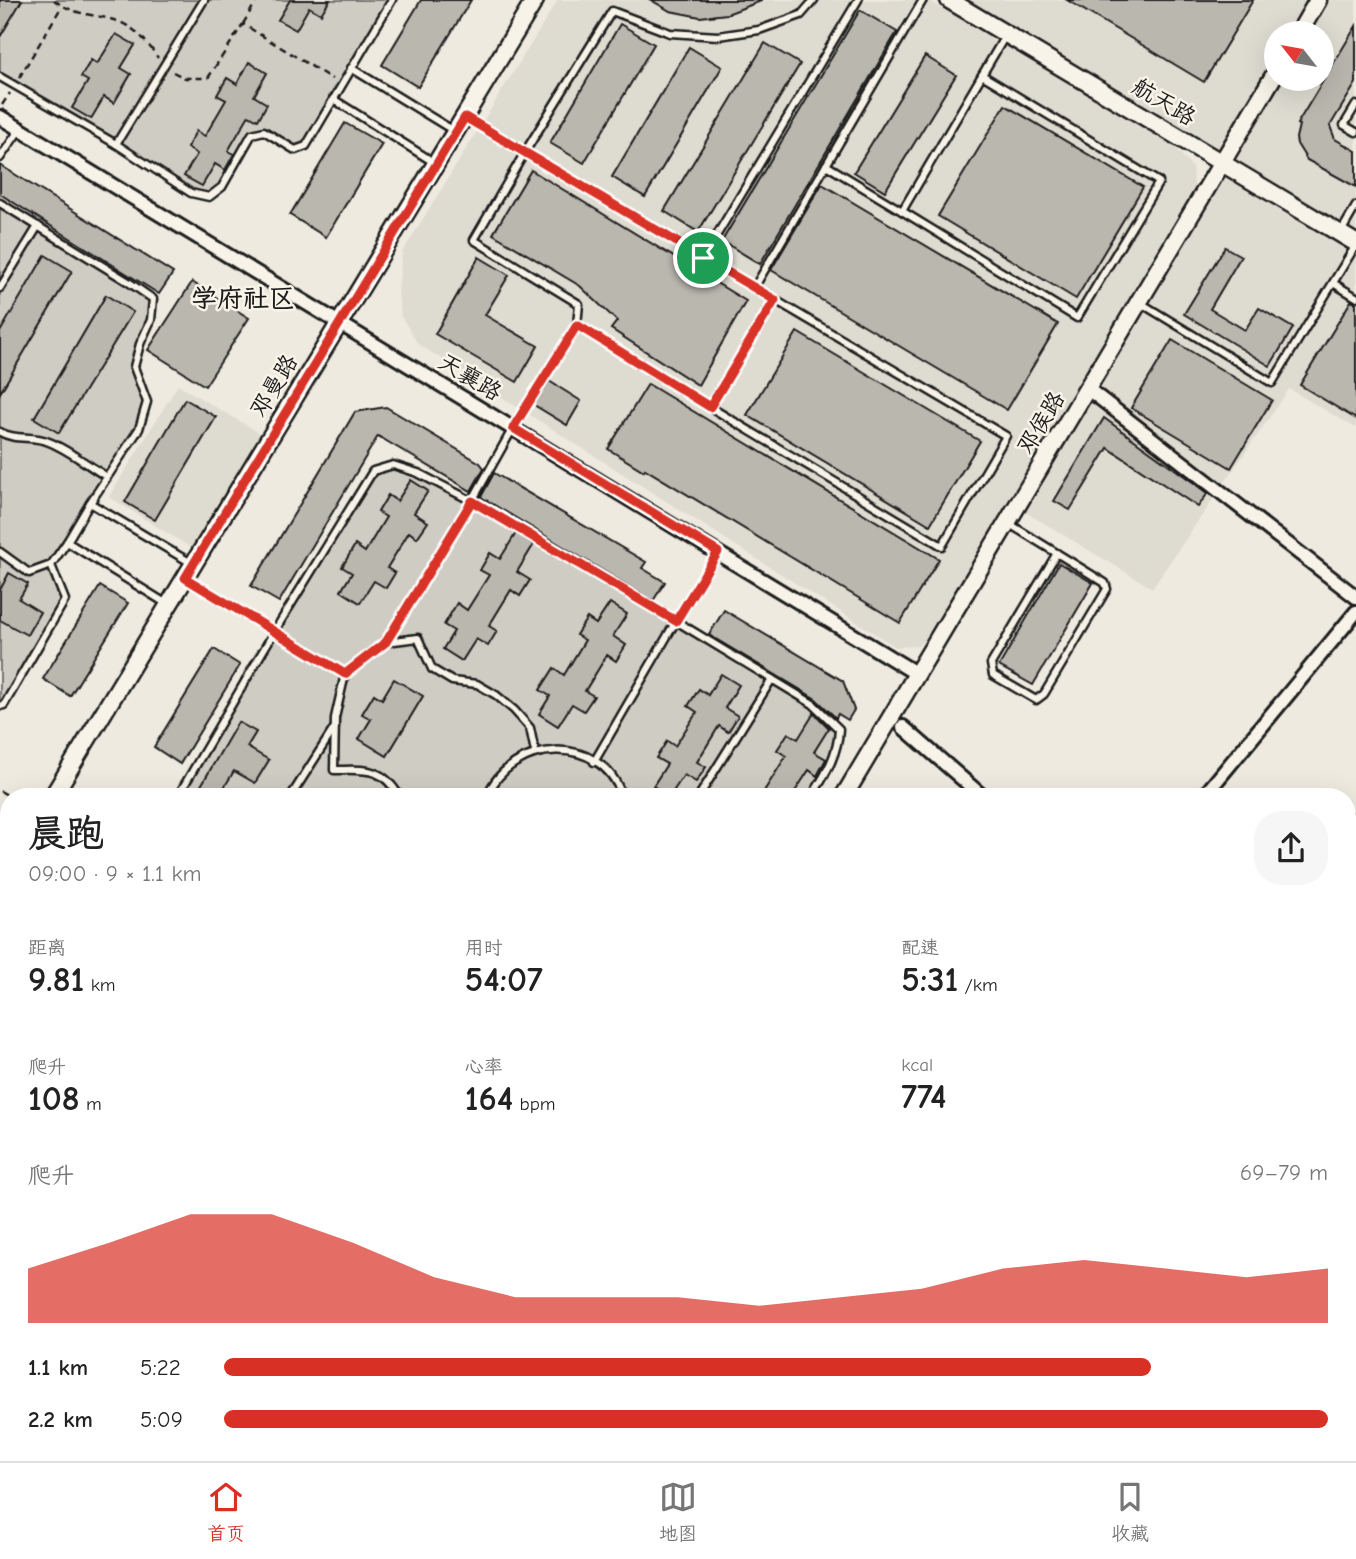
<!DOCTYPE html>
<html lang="zh">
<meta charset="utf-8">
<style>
body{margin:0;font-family:"Comic Neue","LXGW WenKai TC",sans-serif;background:#f6f6f6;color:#222;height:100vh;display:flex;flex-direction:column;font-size:26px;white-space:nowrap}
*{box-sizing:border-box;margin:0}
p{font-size:23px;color:#767676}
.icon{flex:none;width:38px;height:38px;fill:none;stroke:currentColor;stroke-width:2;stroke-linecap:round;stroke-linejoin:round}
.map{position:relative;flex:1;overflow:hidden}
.details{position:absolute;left:0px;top:788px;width:1356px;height:674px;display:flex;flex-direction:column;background:#fff;border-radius:28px 28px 0 0;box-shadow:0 7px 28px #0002}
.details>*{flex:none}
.needle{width:46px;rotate:301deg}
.fabs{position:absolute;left:1264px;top:21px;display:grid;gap:14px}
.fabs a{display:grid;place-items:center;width:70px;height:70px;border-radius:50%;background:#fff;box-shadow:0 7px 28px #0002;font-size:35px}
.pin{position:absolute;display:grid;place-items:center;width:60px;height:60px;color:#fff;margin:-30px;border:4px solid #fff;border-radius:50%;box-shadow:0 2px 7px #0007}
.round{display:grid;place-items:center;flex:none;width:74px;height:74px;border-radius:28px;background:#f6f6f6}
.head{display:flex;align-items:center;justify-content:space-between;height:119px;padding:0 28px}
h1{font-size:38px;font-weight:600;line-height:52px}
.figures{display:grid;grid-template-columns:repeat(3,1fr);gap:10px;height:119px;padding:7px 28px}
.figures div{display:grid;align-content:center}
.figures b{font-size:35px;font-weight:600}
.figures small{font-size:19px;font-weight:400}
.figures p{font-size:19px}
.chart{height:196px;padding:14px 28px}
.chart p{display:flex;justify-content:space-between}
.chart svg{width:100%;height:126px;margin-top:7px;fill:#d93025;opacity:.7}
ul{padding:0 28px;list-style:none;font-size:23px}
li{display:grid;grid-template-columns:112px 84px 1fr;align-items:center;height:52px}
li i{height:18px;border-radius:9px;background:#d93025}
.tabs{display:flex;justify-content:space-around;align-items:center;height:98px;border-top:2px solid #e0e0e0;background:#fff;font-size:19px;color:#767676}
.tabs a{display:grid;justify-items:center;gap:4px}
.tabs .current{color:#d93025}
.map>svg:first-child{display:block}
.built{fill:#dedbd1;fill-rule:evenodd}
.green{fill:#cfccc3;stroke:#767470;stroke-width:2}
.building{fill:#bab7af;stroke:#1c1c1c;stroke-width:2}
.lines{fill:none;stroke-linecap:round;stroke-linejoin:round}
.service-casing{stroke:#1c1c1c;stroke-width:11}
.minor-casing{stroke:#1c1c1c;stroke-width:18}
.tertiary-casing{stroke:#1c1c1c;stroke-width:21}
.secondary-casing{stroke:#1c1c1c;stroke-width:23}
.trunk-casing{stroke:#1c1c1c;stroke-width:26}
.path{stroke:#1c1c1c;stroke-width:2.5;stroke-dasharray:7 5;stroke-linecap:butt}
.service{stroke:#f7f3e8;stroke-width:6}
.minor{stroke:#f7f3e8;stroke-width:12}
.tertiary{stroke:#f7f3e8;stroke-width:16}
.secondary{stroke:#f7f3e8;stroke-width:18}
.trunk{stroke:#f7f3e8;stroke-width:21}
.route-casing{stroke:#fff;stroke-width:14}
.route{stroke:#d93025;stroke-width:9}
.labels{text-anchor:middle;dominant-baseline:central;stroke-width:5;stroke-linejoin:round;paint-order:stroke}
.street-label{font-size:23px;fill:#1c1c1c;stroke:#f7f3e8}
.quarter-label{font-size:26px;font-weight:bold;fill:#1c1c1c;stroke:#f7f3e8}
</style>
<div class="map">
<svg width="1356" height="1461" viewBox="0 0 1356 1461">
<rect width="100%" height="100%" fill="#eeeae0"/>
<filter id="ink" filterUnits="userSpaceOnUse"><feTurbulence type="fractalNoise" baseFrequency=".0143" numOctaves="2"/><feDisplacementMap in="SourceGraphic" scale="14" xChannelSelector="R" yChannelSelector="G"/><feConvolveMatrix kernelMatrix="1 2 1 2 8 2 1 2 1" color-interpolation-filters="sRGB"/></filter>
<g filter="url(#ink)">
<g class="built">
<path d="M558,0H928L1173,145L1192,167L1195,192L926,639L918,646L896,647L418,344L401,316L398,292L402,253Z"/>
<path d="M949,0H1356V428L1289,389L1152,588L1017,507L1221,163ZM1276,33H1321V79H1276Z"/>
<path d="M178,385L263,435L193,549L109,497Z"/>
</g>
<g class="green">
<path d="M0,0H392L306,146L295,150L264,131L252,134L222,187L209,197L191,193L0,77Z"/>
<path d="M0,203L153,299L151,320L134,367L147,402L139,429L51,565L65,600L0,706Z"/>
<path d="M393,465L418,473L813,704L839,729L838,744L812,796H178L373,471Z"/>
</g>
<g class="building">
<path d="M0,0H22L0,37Z"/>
<path d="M290,0H330L321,14L309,7L296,30L278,20Z"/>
<path d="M421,0H471L418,87L382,65Z"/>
<path d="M651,0H761V1L727,14L700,17L670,11Z"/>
<path d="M1067,0H1253L1204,82Z"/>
<path d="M860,10L897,32L760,264L722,241Z"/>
<path d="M620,24L654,44L584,163L550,143Z"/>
<path d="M1356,26V83L1330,126L1335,139L1356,151V187L1307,160L1297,144L1296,138L1299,125L1297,124Z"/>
<path d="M116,34L135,45L121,68L131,74L114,103L104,97L91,119L72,108L88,81L81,77L91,60L97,64Z"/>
<path d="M765,43L800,64L698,232L664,211Z"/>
<path d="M689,47L722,67L645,197L612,177Z"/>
<path d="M925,56L956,75L885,191L854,172Z"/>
<path d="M249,62L267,73L254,96L267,104L258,120L249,115L228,151L234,154L225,170L215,164L202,186L184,176L197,154L187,148L196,131L205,136L226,100L217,95L227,78L237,84Z"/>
<path d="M1005,105L1143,187L1076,299L938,216Z"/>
<path d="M345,123L382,144L326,237L290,215Z"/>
<path d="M0,165L173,273L159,294L0,194Z"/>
<path d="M531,170L746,301L698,385L611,329L617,321L580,286L493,234Z"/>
<path d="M822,184L1058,324L1007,410L771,270Z"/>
<path d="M1225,247L1241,256L1210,309L1245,330L1259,308L1293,328L1270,366L1184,314Z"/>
<path d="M45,255L72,271L0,393V332Z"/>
<path d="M479,257L509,275L485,315L538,346L517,382L435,334Z"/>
<path d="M192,282L249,318L205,386L148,350Z"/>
<path d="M106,295L133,312L59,433L34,418Z"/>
<path d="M1351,301L1356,303V419L1300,385Z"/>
<path d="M797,332L980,441L930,525L747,415Z"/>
<path d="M1172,340L1272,400L1231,468L1131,408Z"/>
<path d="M549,381L581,401L567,425L534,405Z"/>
<path d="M648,384L939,559L900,623L645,469L644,471L608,449Z"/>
<path d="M185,399L216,417L155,520L125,502Z"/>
<path d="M386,407L480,463L484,468L471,491L378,436L279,602L251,586L355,412Z"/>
<path d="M1104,418L1208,493L1198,507L1108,448L1070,510L1054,501Z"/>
<path d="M494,473L646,562L642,568L665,582L653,601L481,497Z"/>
<path d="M411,480L428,491L414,513L428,522L417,538L409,532L387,568L395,573L386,588L374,581L360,603L341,591L352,573L342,567L355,545L365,552L386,517L378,512L388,495L397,501Z"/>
<path d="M516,533L534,544L517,572L530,580L520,596L511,590L489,626L497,631L488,646L476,639L462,661L443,649L454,631L444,625L457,603L467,610L489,575L480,570L490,553L500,559Z"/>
<path d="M1059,563L1093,583L1033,685L999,666Z"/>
<path d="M9,573L28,584L19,599L40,612L27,635L0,620V590Z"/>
<path d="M100,586L128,603L70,696L43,679Z"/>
<path d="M610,603L627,614L613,636L626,645L616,661L607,655L585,691L594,696L584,711L572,704L558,726L539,714L550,696L540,690L554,668L564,675L585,640L576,635L587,618L596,624Z"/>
<path d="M724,610L843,681L854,710L848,720L838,714L836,718L816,699L709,635Z"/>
<path d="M214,649L240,665L180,764L154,747Z"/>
<path d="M721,674L739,685L725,708L738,716L728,732L719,726L697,762L706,767L696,782L684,775L670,796L653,786L667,764L656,758L667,741L675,746L697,712L688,706L699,689L708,695Z"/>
<path d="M394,679L423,696L387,756L359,739L371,719L362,714L374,694L382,699Z"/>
<path d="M814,713L829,728L814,752L826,759L817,776L809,770L792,796H761L786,756L777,750L788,733L798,739Z"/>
<path d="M238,722L256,732L247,747L269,760L255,783L234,771L219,796H195Z"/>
</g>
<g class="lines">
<g class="service-casing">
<g id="service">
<path d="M351,68L454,131"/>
<path d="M0,77L116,144L191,193L209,197L222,187L252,134L264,131L295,150L306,146L392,0"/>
<path d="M333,99L435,163"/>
<path d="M1356,105L1344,125L1356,132"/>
<path d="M466,118L1006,436L942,546L710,407L775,300"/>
<path d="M116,144L204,0"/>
<path d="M0,158L20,129"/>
<path d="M826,165L902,211L1005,36"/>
<path d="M0,203L127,281L153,299L151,320L140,344L134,367L147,402L139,429L90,503"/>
<path d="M902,211L1077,318L1159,182L982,75"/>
<path d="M1341,232L1356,206"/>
<path d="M703,258L858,0"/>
<path d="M1333,283L1356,297"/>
<path d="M0,288L38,226"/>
<path d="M754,288L923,0"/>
<path d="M1139,302L1272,383L1356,245"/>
<path d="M577,325L579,304L474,240L525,152L612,11L670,33L718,36L759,30L801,15L814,0"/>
<path d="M0,432C16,441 32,435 49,442C69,450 89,466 107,477"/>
<path d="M1008,523L1105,583L1107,589L1044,694L1036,700L993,675L991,664L1057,553"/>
<path d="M0,552L29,573L51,565L67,542"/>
<path d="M187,579L345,674L335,718L334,770C365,770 382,766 399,796"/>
<path d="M167,604L67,542L90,503L193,564"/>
<path d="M386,642L472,501L676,621L718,553"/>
<path d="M345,674L386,642L418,638L432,669L452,681L477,684L496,695L514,710L530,728L535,752"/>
<path d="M0,706L4,705L65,600L51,565"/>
<path d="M594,762L676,621L813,704L839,729C838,755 825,775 812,796"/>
<path d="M178,796L274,632L373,471L393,465L418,473L472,501L513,428L577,325L710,407"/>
<path d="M291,796L335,727"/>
<path d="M487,796C511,738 602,733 622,796"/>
<path d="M699,796L772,679"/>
<path d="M1348,1441L1356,1428"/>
<path d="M1335,1461L1341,1452"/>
</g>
</g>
<g class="minor-casing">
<g id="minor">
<path d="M0,117L917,674"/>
<path d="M1088,389L1356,597"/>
<path d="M903,727L982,796"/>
<path d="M1204,796L1356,612"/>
<path d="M1348,829L1356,819"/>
<path d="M1348,1235L1356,1229"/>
<path d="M0,1336L9,1338"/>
<path d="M587,1452L629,1461"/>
<path d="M992,1461L1005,1452"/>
</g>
</g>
<g class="tertiary-casing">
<g id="tertiary">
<path d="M949,0L1356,243"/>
<path d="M1299,33L1318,0"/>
<path d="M53,796L535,0"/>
<path d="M844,796L1276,72"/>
</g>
</g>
<g class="secondary-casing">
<g id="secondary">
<path d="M1348,1286L1356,1272"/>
<path d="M1348,1347L1356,1333"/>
<path d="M1242,1461L1247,1452"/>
<path d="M1279,1461L1284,1452"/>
</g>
</g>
<g class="trunk-casing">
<g id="trunk">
<path d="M0,852L9,858"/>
<path d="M0,870L9,876"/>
<path d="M0,911L9,917"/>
<path d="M0,931L9,937"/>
<path d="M777,1452L790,1461"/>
<path d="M811,1452L823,1461"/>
<path d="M858,1452L870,1461"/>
<path d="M890,1452L902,1461"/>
</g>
</g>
<g class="path">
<path d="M54,0C77,17 93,13 117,21C135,27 148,43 158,58"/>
<path d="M243,24L257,0"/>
<path d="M173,72L185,78H208L243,24L332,79"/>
<path d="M19,78L62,6"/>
<path d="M2,105L10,93"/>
<path d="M0,791L9,796"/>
<path d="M0,1017L9,1033"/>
<path d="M662,1452L672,1461"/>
<path d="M1016,1454L1026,1461"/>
</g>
<use href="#service" class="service"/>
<use href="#minor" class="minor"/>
<use href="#tertiary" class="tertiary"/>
<use href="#secondary" class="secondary"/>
<use href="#trunk" class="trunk"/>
</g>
</g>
<g class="lines" filter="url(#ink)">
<g class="route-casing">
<path id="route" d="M465,117L775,300L710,407L577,325L513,428L718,552L676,621L472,501L386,642L345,674L185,578Z"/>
</g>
<use href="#route" class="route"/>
</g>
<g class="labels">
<g class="street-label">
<text transform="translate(1164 102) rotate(31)">航天路</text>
<text transform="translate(470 377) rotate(31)">天襄路</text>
<text transform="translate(274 386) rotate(-59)">邓曼路</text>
<text transform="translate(1041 423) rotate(-59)">邓侯路</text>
</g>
<g class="quarter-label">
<text x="243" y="299">学府社区</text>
</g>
</g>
</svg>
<div class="fabs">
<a><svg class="needle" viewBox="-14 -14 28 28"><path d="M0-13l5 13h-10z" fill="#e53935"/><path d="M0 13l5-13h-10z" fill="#767676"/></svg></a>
</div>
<div class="pin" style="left:703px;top:258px;background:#1e9e55"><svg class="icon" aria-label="arrive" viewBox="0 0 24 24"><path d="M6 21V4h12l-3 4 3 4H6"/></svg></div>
<section class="details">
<div class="head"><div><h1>晨跑</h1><p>09:00 · 9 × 1.1 km</p></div><a class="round"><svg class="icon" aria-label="share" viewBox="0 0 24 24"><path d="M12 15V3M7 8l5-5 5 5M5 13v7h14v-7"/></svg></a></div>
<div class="figures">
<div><p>距离</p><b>9.81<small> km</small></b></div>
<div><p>用时</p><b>54:07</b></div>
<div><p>配速</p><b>5:31<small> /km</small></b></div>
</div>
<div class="figures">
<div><p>爬升</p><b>108<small> m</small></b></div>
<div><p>心率</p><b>164<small> bpm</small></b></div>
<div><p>kcal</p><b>774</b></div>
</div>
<div class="chart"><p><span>爬升</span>69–79 m</p>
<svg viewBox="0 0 160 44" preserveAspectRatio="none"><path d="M0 44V25L10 16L20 6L30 6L40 16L50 28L60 35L70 35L80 35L90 38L100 35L110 32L120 25L130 22L140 25L150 28L160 25V44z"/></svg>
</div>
<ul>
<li><b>1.1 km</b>5:22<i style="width:84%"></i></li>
<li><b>2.2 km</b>5:09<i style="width:100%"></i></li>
</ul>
</section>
</div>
<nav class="tabs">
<a class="current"><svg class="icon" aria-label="home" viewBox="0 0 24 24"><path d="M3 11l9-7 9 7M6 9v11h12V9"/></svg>首页</a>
<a><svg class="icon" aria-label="map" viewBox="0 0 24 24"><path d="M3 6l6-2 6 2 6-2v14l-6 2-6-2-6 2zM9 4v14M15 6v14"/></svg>地图</a>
<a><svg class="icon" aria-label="saved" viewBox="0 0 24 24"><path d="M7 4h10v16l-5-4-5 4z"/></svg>收藏</a>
</nav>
